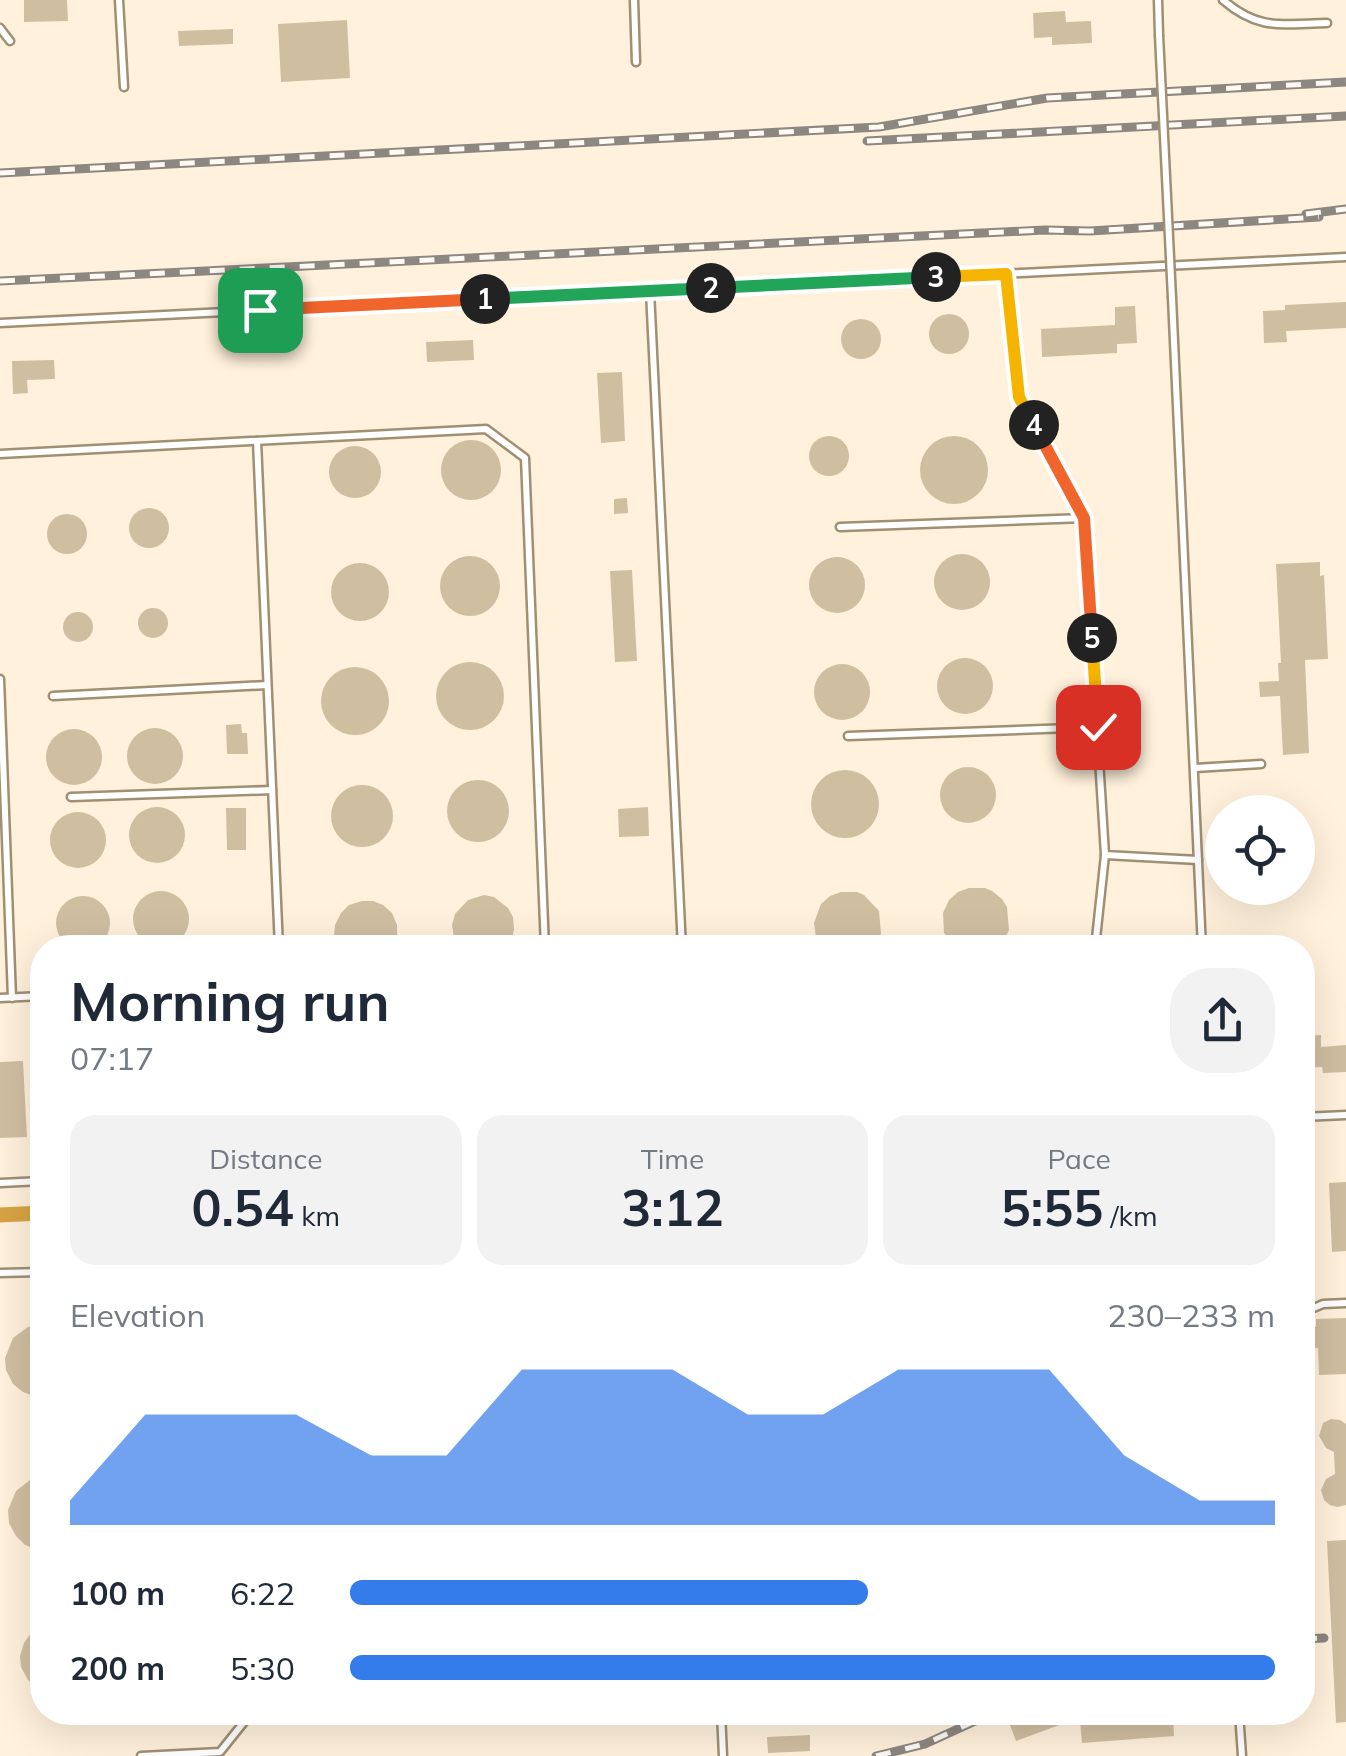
<!DOCTYPE html>
<meta charset="utf-8">
<style>
body{margin:0;font-family:Mulish,sans-serif;background:#f2f2f3;color:#1f2937;height:100vh;display:flex;flex-direction:column;font-size:38px;white-space:nowrap}
*{box-sizing:border-box;margin:0}
p{font-size:32px;color:#747a83}
.icon{flex:none;width:55px;height:55px;fill:none;stroke:currentColor;stroke-width:2;stroke-linecap:round;stroke-linejoin:round}
.map{position:relative;flex:1;overflow:hidden}
.details{position:absolute;left:30px;top:935px;width:1285px;height:790px;display:flex;flex-direction:column;background:#fff;border-radius:40px;box-shadow:0 10px 40px #0002}
.details>*{flex:none}
.tools{position:absolute;left:1205px;top:795px;display:grid;gap:20px}
.tools a{display:grid;place-items:center;width:110px;height:110px;border-radius:50%;background:#fff;box-shadow:0 10px 40px #0002;font-size:50px}
.pin{position:absolute;display:grid;place-items:center;width:85px;height:85px;color:#fff;margin:-42px;border-radius:20px;box-shadow:0 5px 15px #0006}
.km{position:absolute;width:50px;height:50px;margin:-25px;border-radius:50%;background:#222;color:#fff;font-size:28px;line-height:50px;text-align:center}
.round{display:grid;place-items:center;flex:none;width:105px;height:105px;border-radius:40px;background:#f2f2f3}
.headline{display:flex;align-items:center;justify-content:space-between;height:170px;padding:0 40px}
h1{font-size:55px;font-weight:700;line-height:75px}
.metrics{display:grid;grid-template-columns:repeat(3,1fr);gap:15px;height:170px;padding:10px 40px}
.metrics div{display:grid;align-content:center;border-radius:25px;background:#f2f2f3;text-align:center}
.metrics b{font-size:50px;font-weight:700}
.metrics small{font-size:28px;font-weight:400}
.metrics p{font-size:28px}
.chart{height:280px;padding:20px 40px}
.chart p{display:flex;justify-content:space-between}
.chart svg{width:100%;height:180px;margin-top:10px;fill:#347ce9;opacity:.7}
ul{padding:0 40px;list-style:none;font-size:32px}
li{display:grid;grid-template-columns:160px 120px 1fr;align-items:center;height:75px}
li i{height:25px;border-radius:12px;background:#347ce9}
.map>svg:first-child{display:block}
.built{fill:#fff1db;fill-rule:evenodd}
.lines{fill:none;stroke-linecap:round;stroke-linejoin:round}
.canal{stroke:#d8a344;stroke-width:15}
.building{fill:#d0bea1}
.service-casing{stroke:#a08f73;stroke-width:11}
.service{stroke:#fff;stroke-width:6}
.rail-casing{stroke:#8c8780;stroke-width:9}
.rail{stroke:#fdf9f3;stroke-width:5;stroke-dasharray:15;stroke-linecap:butt}
.service-bridge-casing{stroke:#a08f73;stroke-width:11;stroke-linecap:butt}
.service-bridge{stroke:#fff;stroke-width:6}
.split-1-casing{stroke:#fff;stroke-width:20}
.split-2-casing{stroke:#fff;stroke-width:20}
.split-3-casing{stroke:#fff;stroke-width:20}
.split-4-casing{stroke:#fff;stroke-width:20}
.split-5-casing{stroke:#fff;stroke-width:20}
.split-6-casing{stroke:#fff;stroke-width:20}
.split-1{stroke:#f0652b;stroke-width:12}
.split-2{stroke:#22a559;stroke-width:12}
.split-3{stroke:#22a559;stroke-width:12}
.split-4{stroke:#f5b400;stroke-width:12}
.split-5{stroke:#f0652b;stroke-width:12}
.split-6{stroke:#f5b400;stroke-width:12}
</style>
<div class="map">
<svg width="1346" height="1756" viewBox="0 0 1346 1756">
<rect width="100%" height="100%" fill="#fdf9f3"/>
<path class="built" d="M0,0H1346V1756H0ZM1222,812H1298V888H1222ZM42,948H1302V1712H42Z"/>
<g class="lines">
<path class="canal" d="M0,1215L42,1213"/>
</g>
<g class="building">
<path d="M24,0H67L68,21L24,22Z"/>
<path d="M1065,11L1066,22L1091,21L1092,43L1052,45V37L1034,38L1033,13Z"/>
<path d="M347,20L350,78L281,82L278,24Z"/>
<path d="M233,29V44L179,46L178,31Z"/>
<path d="M1346,302V328L1286,331L1287,342L1264,343L1263,311L1285,310V305Z"/>
<path d="M1135,306L1137,343L1117,344V353L1042,357L1041,329L1115,325V307Z"/>
<circle cx="949" cy="334" r="20"/>
<circle cx="861" cy="339" r="20"/>
<path d="M473,340L474,360L427,362L426,342Z"/>
<path d="M54,360L55,379L27,380L28,393L13,394L12,361Z"/>
<path d="M622,372L625,441L601,443L597,373Z"/>
<circle cx="829" cy="456" r="20"/>
<circle cx="954" cy="470" r="34"/>
<circle cx="471" cy="470" r="30"/>
<circle cx="355" cy="472" r="26"/>
<path d="M627,498L628,513L614,514V499Z"/>
<circle cx="149" cy="528" r="20"/>
<circle cx="67" cy="534" r="20"/>
<circle cx="962" cy="582" r="28"/>
<circle cx="470" cy="586" r="30"/>
<circle cx="837" cy="585" r="28"/>
<path d="M1320,562V576L1324,575L1328,659L1305,660L1309,753L1283,755L1280,696L1260,697L1259,682L1279,681L1278,663H1281L1276,564Z"/>
<circle cx="360" cy="592" r="29"/>
<path d="M632,570L637,661L615,662L610,571Z"/>
<circle cx="153" cy="623" r="15"/>
<circle cx="78" cy="627" r="15"/>
<circle cx="965" cy="686" r="28"/>
<circle cx="470" cy="696" r="34"/>
<circle cx="842" cy="692" r="28"/>
<circle cx="355" cy="701" r="34"/>
<path d="M241,724L242,733H247L248,754H227L226,725Z"/>
<circle cx="155" cy="756" r="28"/>
<circle cx="74" cy="757" r="28"/>
<circle cx="968" cy="795" r="28"/>
<circle cx="845" cy="804" r="34"/>
<circle cx="478" cy="811" r="31"/>
<circle cx="362" cy="816" r="31"/>
<path d="M648,807L649,836L619,837L618,809Z"/>
<circle cx="157" cy="835" r="28"/>
<path d="M226,808H246V850H227Z"/>
<circle cx="78" cy="840" r="28"/>
<path d="M969,888H985L992,891L1002,899L1007,907L1009,930L1003,942L996,948H956L944,933L943,913L949,900L958,892Z"/>
<circle cx="161" cy="919" r="28"/>
<path d="M841,892H857L864,895L879,911L881,934L874,948H823L816,937L814,923L821,904L830,896Z"/>
<path d="M484,895L494,897L508,908L513,917L514,929L512,940L506,948H461L454,938L452,925L455,914L468,900Z"/>
<circle cx="83" cy="923" r="27"/>
<path d="M362,901H373L383,905L392,913L397,925V935L393,948H339L334,936L335,925L341,913L349,905Z"/>
<path d="M1321,1035V1047L1346,1045V1072L1323,1073L1322,1067L1302,1068V1036Z"/>
<path d="M23,1061L27,1137L0,1138V1062Z"/>
<path d="M1346,1182V1251L1332,1252L1329,1183Z"/>
<path d="M1346,1318V1374L1319,1375L1318,1348H1306L1305,1327H1316V1319Z"/>
<path d="M42,1324V1399L23,1392L13,1384L6,1370L5,1358L13,1338L28,1327Z"/>
<path d="M1331,1419L1340,1420L1346,1424V1505L1337,1507L1330,1505L1324,1500L1321,1490L1326,1479L1335,1474L1334,1452L1326,1448L1319,1436L1323,1423Z"/>
<path d="M42,1478V1551L25,1545L16,1536L9,1523L8,1510L16,1491L30,1480Z"/>
<path d="M1346,1540V1722L1336,1723L1327,1541Z"/>
<path d="M42,1626V1692L28,1680L21,1667L20,1656L24,1643L31,1633Z"/>
<path d="M1030,1712H1089V1714L1016,1741L1008,1720Z"/>
<path d="M1173,1715L1174,1736L1082,1743L1080,1721Z"/>
<path d="M810,1735V1751L768,1753L767,1737Z"/>
</g>
<g class="lines">
<g class="service-casing">
<g id="service">
<path d="M119,0L124,87"/>
<path d="M634,0L636,62"/>
<path d="M1158,0L1159,35"/>
<path d="M1223,0C1259,31 1282,24 1327,23"/>
<path d="M0,28L10,41"/>
<path d="M1007,274L1019,397L1084,518L1105,855L1198,860"/>
<path d="M650,291L682,948"/>
<path d="M1172,298L1202,948"/>
<path d="M0,323L1346,257"/>
<path d="M257,441L279,948"/>
<path d="M0,454L486,429L525,458L545,948"/>
<path d="M840,527L1084,518"/>
<path d="M0,679L12,998"/>
<path d="M53,696L267,685"/>
<path d="M848,736L1098,727"/>
<path d="M1195,768L1261,764"/>
<path d="M71,797L272,790"/>
<path d="M1095,948L1105,855"/>
<path d="M0,998L42,996"/>
<path d="M1302,1117L1346,1115"/>
<path d="M0,1183L42,1181"/>
<path d="M0,1273L42,1272"/>
<path d="M1302,1313L1323,1304L1346,1303"/>
<path d="M467,1712V1719L731,1712"/>
<path d="M721,1712L723,1756"/>
<path d="M1239,1712L1242,1756"/>
<path d="M141,1756L220,1752L244,1722V1712"/>
</g>
</g>
<use href="#service" class="service"/>
<g class="rail-casing">
<g id="rail">
<path d="M867,141L1346,116"/>
<path d="M0,173L879,127L1047,98L1346,82"/>
<path d="M1306,214L1346,209"/>
<path d="M0,281L1045,230L1090,231L1319,217"/>
<path d="M1302,1639L1324,1638"/>
<path d="M876,1756L925,1744L995,1712"/>
</g>
</g>
<use href="#rail" class="rail"/>
<g class="service-bridge-casing">
<path id="service-bridge" d="M1159,35L1172,298"/>
</g>
<use href="#service-bridge" class="service-bridge"/>
</g>
<g class="lines">
<g class="split-1-casing">
<path id="split-1" d="M260,310L485,299"/>
</g>
<g class="split-2-casing">
<path id="split-2" d="M485,299L711,288"/>
</g>
<g class="split-3-casing">
<path id="split-3" d="M711,288L936,277"/>
</g>
<g class="split-4-casing">
<path id="split-4" d="M936,277L1006,274L1019,397L1034,425"/>
</g>
<g class="split-5-casing">
<path id="split-5" d="M1034,425L1084,518L1092,638"/>
</g>
<g class="split-6-casing">
<path id="split-6" d="M1092,638L1098,727"/>
</g>
<use href="#split-1" class="split-1"/>
<use href="#split-2" class="split-2"/>
<use href="#split-3" class="split-3"/>
<use href="#split-4" class="split-4"/>
<use href="#split-5" class="split-5"/>
<use href="#split-6" class="split-6"/>
</g>
</svg>
<div class="tools">
<a><svg class="icon" aria-label="locate" viewBox="0 0 24 24"><circle cx="12" cy="12" r="6"/><path d="M12 2v4M12 18v4M2 12h4M18 12h4"/></svg></a>
</div>
<div class="pin" style="left:260px;top:310px;background:#1e9e55"><svg class="icon" aria-label="arrive" viewBox="0 0 24 24"><path d="M6 21V4h12l-3 4 3 4H6"/></svg></div>
<div class="pin" style="left:1098px;top:727px;background:#d93025"><svg class="icon" aria-label="check" viewBox="0 0 24 24"><path d="M5 12l5 5 9-10"/></svg></div>
<b class="km" style="left:485px;top:299px">1</b>
<b class="km" style="left:711px;top:288px">2</b>
<b class="km" style="left:936px;top:277px">3</b>
<b class="km" style="left:1034px;top:425px">4</b>
<b class="km" style="left:1092px;top:638px">5</b>
<section class="details">
<div class="headline"><div><h1>Morning run</h1><p>07:17</p></div><a class="round"><svg class="icon" aria-label="share" viewBox="0 0 24 24"><path d="M12 15V3M7 8l5-5 5 5M5 13v7h14v-7"/></svg></a></div>
<div class="metrics">
<div><p>Distance</p><b>0.54<small> km</small></b></div>
<div><p>Time</p><b>3:12</b></div>
<div><p>Pace</p><b>5:55<small> /km</small></b></div>
</div>
<div class="chart"><p><span>Elevation</span>230–233 m</p>
<svg viewBox="0 0 160 44" preserveAspectRatio="none"><path d="M0 44V38L10 17L20 17L30 17L40 27L50 27L60 6L70 6L80 6L90 17L100 17L110 6L120 6L130 6L140 27L150 38L160 38V44z"/></svg>
</div>
<ul>
<li><b>100 m</b>6:22<i style="width:56%"></i></li>
<li><b>200 m</b>5:30<i style="width:100%"></i></li>
</ul>
</section>
</div>
